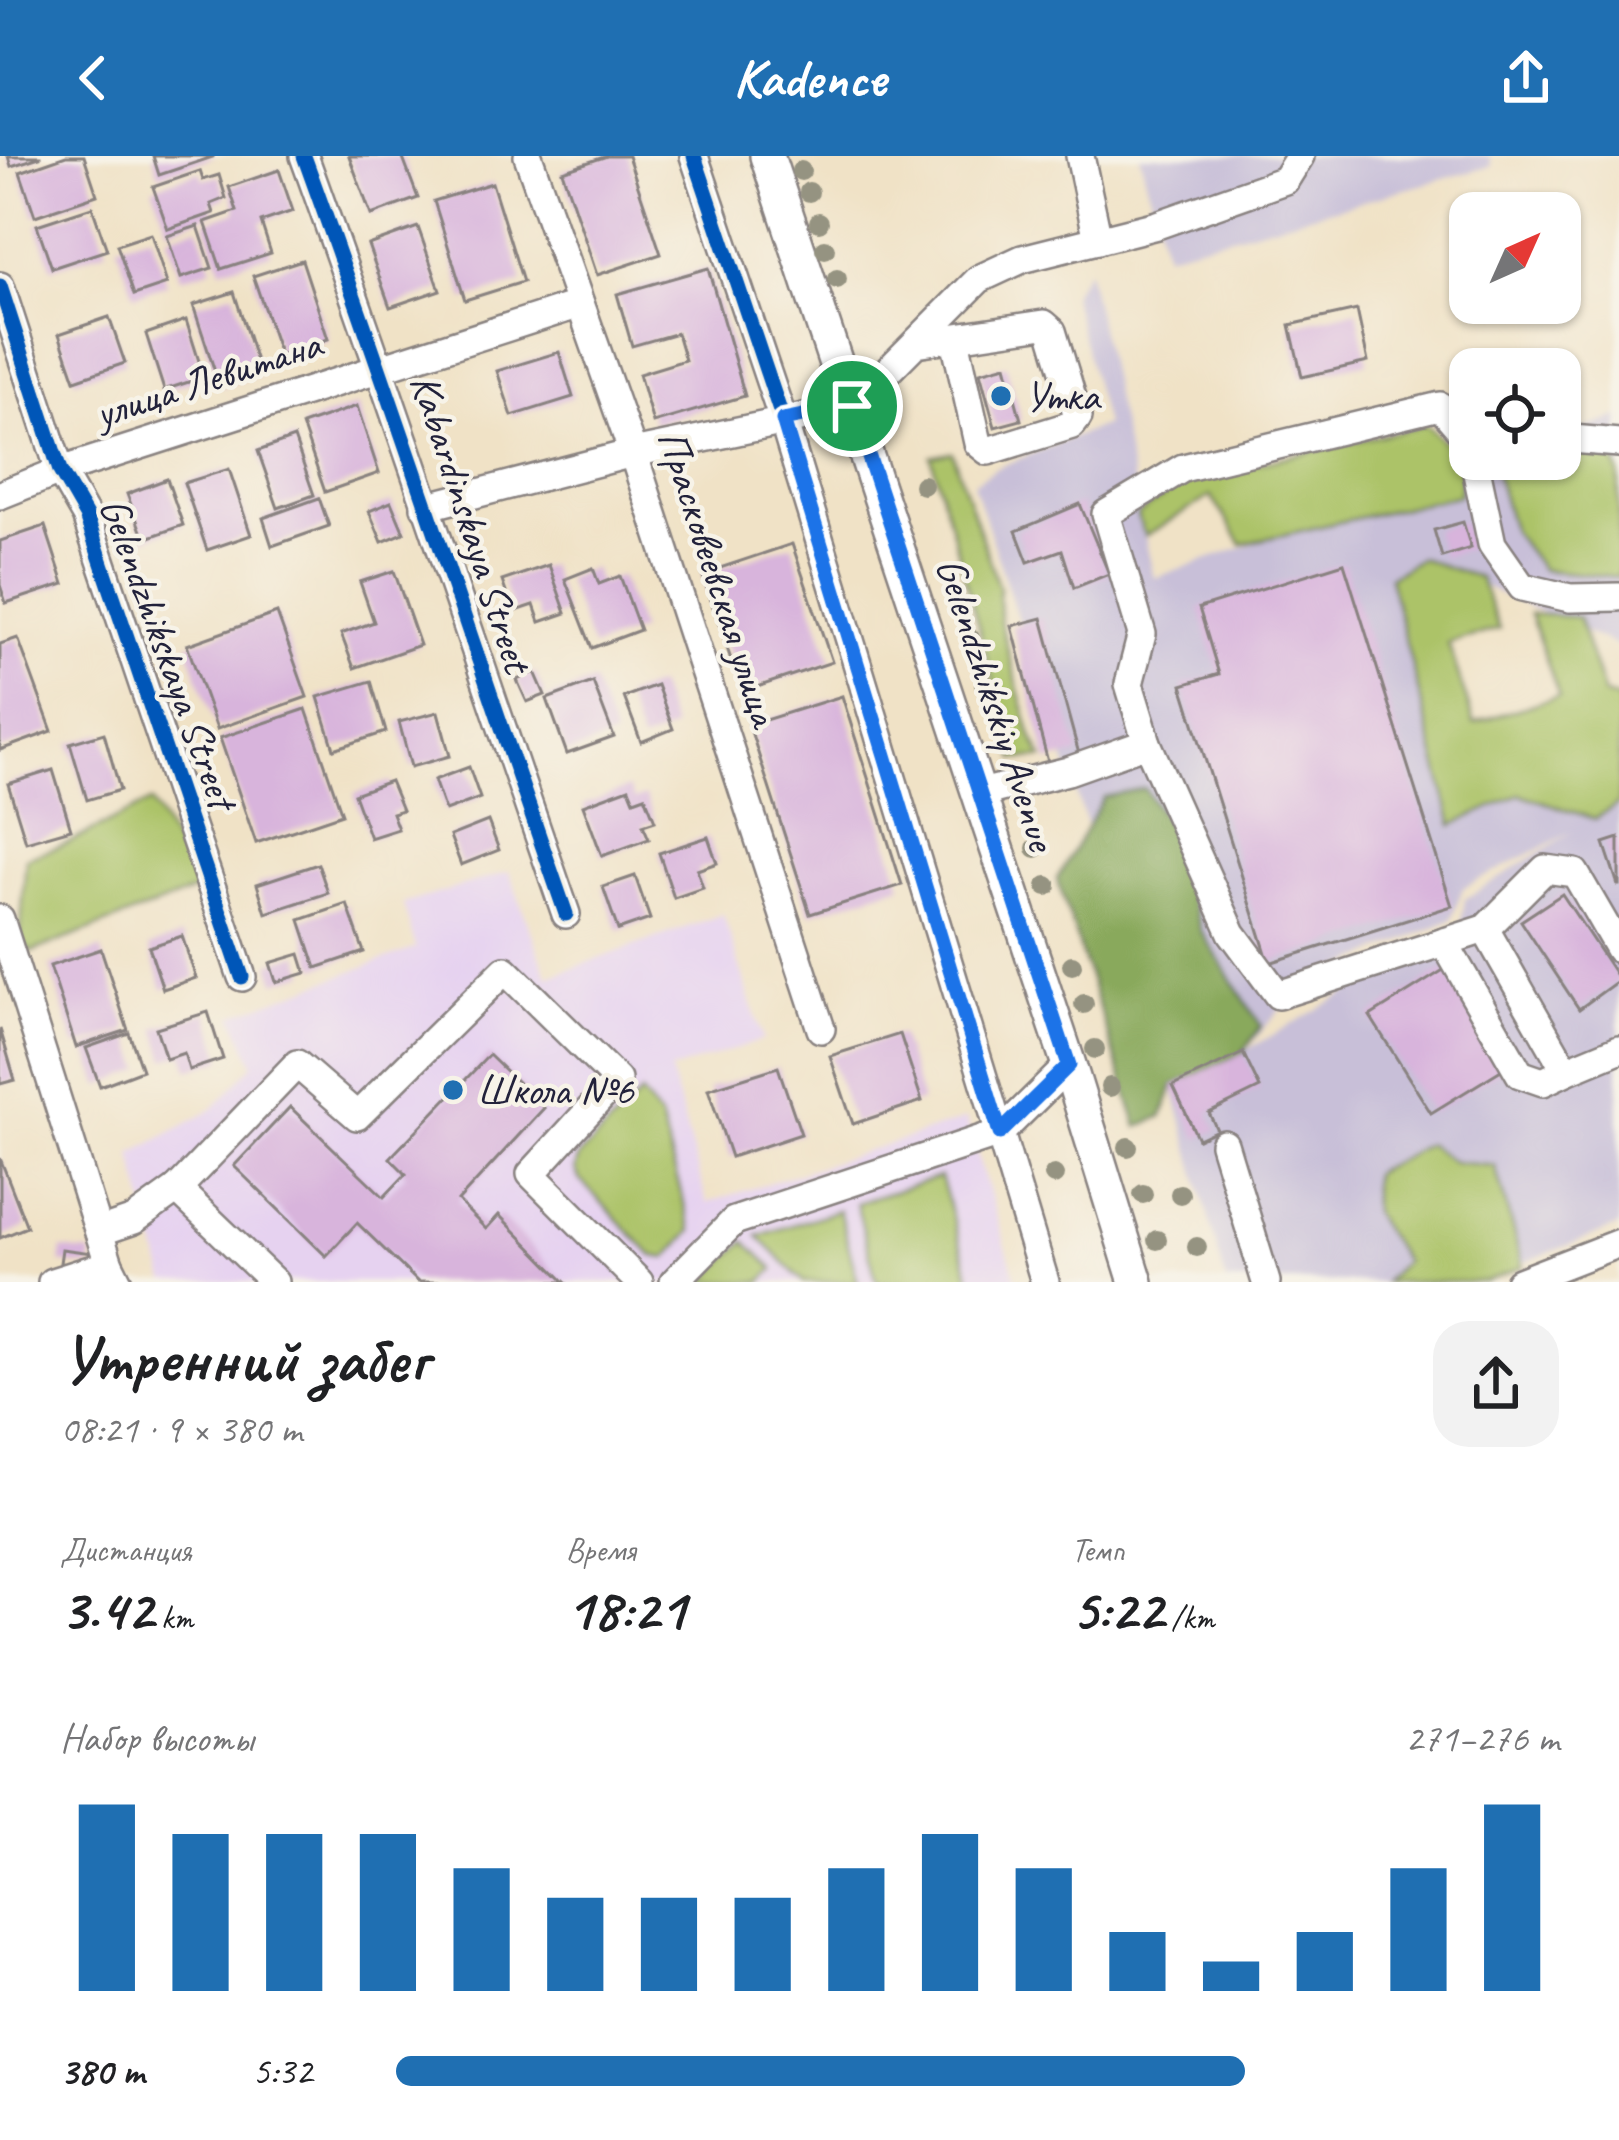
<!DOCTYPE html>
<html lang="ru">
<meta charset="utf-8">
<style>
body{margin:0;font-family:Caveat,sans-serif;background:#f2f2f2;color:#202124;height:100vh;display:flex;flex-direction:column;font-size:45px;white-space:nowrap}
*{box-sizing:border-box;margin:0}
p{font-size:39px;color:#757577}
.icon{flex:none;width:66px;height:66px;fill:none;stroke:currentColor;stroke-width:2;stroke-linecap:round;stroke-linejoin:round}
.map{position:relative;height:1126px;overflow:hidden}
.side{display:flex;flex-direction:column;background:#fff;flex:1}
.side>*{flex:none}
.needle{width:78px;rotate:45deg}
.fabs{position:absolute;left:1449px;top:36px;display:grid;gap:24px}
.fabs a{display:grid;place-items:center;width:132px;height:132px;border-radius:24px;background:#fff;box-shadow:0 3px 9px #0004;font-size:60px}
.pin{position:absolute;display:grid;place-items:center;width:102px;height:102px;color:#fff;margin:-51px;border:6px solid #fff;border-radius:50%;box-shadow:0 3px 12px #0007}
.round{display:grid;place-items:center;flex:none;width:126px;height:126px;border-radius:36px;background:#f2f2f2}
.head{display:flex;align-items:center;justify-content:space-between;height:204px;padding:0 60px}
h1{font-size:66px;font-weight:700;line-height:90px}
.figures{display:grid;grid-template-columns:repeat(3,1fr);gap:18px;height:204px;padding:12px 60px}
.figures div{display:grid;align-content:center}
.figures b{font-size:60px;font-weight:700}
.figures small{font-size:33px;font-weight:400}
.figures p{font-size:33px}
.chart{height:336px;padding:24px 60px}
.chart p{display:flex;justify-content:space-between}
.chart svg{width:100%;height:216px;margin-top:12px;stroke:#1f6fb2;stroke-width:6}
ul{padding:0 60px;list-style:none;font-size:39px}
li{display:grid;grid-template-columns:192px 144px 1fr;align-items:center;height:90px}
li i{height:30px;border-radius:15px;background:#1f6fb2}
header{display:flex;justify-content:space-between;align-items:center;height:156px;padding:0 60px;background:#1f6fb2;color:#fff;font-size:54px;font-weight:700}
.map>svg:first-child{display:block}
.built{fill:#e6d2f0}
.industrial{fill:#c8bfd8;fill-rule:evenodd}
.green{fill:#acc368;stroke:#677252;stroke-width:3}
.forest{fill:#89a95c;stroke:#56664c;stroke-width:3}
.building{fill:#d8b4dc}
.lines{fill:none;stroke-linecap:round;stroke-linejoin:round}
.minor-casing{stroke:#898280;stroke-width:32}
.major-casing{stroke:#898280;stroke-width:38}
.minor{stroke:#fff;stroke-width:27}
.major{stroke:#fff;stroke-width:33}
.cycleway-casing{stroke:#f7f3e8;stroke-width:22}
.cycleway{stroke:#0057b8;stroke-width:15}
.tree{fill:#959381}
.route-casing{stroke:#fff;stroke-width:24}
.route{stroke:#1a73e8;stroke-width:15}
.poi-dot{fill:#1f6fb2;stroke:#f7f3e8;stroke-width:4.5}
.labels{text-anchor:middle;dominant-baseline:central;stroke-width:9;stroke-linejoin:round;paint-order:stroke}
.street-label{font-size:42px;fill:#22223b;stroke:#f7f3e8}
.poi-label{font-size:42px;fill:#22223b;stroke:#f7f3e8;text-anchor:start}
</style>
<header><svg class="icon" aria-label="back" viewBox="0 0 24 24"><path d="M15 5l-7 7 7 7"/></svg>Kadence<svg class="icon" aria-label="share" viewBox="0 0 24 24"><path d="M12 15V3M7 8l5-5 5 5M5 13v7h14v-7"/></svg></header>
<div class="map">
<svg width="1619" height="1126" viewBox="0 0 1619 1126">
<rect width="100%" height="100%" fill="#f7f3e8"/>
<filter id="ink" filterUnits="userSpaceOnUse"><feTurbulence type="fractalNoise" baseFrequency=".00833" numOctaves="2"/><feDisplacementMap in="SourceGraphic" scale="24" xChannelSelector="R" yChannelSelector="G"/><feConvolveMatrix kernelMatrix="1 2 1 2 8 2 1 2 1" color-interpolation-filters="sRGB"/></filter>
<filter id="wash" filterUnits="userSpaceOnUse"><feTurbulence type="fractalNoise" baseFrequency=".004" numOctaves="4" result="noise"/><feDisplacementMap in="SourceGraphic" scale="48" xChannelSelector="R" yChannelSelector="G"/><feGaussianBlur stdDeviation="2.7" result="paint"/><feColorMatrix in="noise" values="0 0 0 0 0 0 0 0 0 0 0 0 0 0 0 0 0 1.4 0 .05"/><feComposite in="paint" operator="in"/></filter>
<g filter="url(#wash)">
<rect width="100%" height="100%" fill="#f0e2c6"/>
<path class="built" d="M509,716L548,821L723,758L763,884L670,915L707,1047L966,963L1017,1126H166L132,998L213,953L254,908L233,859L416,792L403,748Z"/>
<g class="industrial">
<path d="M1140,0H1489L1492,10L1165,98Z"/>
<path d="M1087,113L1154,422L1495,303H1560V280L1619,261V491L1420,402L1453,668L1520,638L1595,663L1619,647V1070L1472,1126H1226L1173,930L973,327L996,312L1105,269L1071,138ZM1574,675L1465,743L1460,772L1246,894L1300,830L1451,764L1463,732Z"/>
</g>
<g class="green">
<path d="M1426,269L1463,303L1459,339L1242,388L1211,340L1145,380L1137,359L1189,323Z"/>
<path d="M952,296L999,432L1000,465L1032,581L1043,602L1015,603L931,300Z"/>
<path d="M1560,298L1614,302L1619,318V421L1542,414L1513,376L1491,303H1560Z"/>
<path d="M1420,402L1479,422L1499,473L1448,487L1474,567L1559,540L1530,458L1578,461L1604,539L1619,543V647L1595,663L1520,638L1453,669L1389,421Z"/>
<path d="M151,646L200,733L31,796L20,784L26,702L68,687Z"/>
<path d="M641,938L660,963L692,1075L667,1102L653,1100L579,1023L575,1013L579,1000Z"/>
<path d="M1427,988L1453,1006L1495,1010L1523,1111L1485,1126H1384L1404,1105L1372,1056V1018Z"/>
<path d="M940,1021L972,1126H877L856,1047Z"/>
<path d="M839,1054L858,1126H804L758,1080Z"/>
<path d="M745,1085L774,1113L761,1126H704Z"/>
</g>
<path class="forest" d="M1144,632L1169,671L1201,775L1261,870L1243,897L1173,930L1163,960L1138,971L1057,723L1104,641Z"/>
<g id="blocks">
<g class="building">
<path d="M8,0H40V1L11,10Z"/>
<path d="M66,0H84L97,39L35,60L20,16Z"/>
<path d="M153,0H213V1L159,19Z"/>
<path d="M349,0H402L418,42L371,59Z"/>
<path d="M607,0H628L661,98L597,119L562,15Z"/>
<path d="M279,14L293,55L261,66L271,97L221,113L205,66L237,55L229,31Z"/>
<path d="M200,15L203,24L219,19L226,42L211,48L214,57L168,73L153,31Z"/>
<path d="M492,27L523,126L465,144L434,45Z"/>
<path d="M92,51L107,94L52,112L37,69Z"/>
<path d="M198,70L212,112L181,122L167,80Z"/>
<path d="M418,71L440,134L390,151L368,89Z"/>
<path d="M151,78L167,128L134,139L117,89Z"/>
<path d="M302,104L328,183L280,199L253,120Z"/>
<path d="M708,112L745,240L653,267L639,218L685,204L677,177L632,190L617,138Z"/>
<path d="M234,136L260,218L220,231L193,149Z"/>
<path d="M1357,154L1368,206L1302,221L1290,169Z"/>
<path d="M109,161L125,207L75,224L59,178Z"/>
<path d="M186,164L204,221L164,234L146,178Z"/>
<path d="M559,196L573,241L512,260L497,215Z"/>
<path d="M1006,209L1021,264L995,271L980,216Z"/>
<path d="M357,250L379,317L325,336L302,269Z"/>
<path d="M294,282L314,339L278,352L258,295Z"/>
<path d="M229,313L251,379L207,394L184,327Z"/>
<path d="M167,323L183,369L144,383L127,338Z"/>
<path d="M319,342L329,370L272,390L263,362Z"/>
<path d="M391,346L404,377L382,386L369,355Z"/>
<path d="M1080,348L1109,418L1074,432L1062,394L1028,406L1016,375Z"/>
<path d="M1463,366L1471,392L1442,401L1434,374Z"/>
<path d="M45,370L64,428L6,447L0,429V385Z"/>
<path d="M792,388L832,506L742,536L702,418Z"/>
<path d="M1344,407L1452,750L1269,807L1182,529L1219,518L1199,452Z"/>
<path d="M549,409L566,457L540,466L534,449L513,456L502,425Z"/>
<path d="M593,412L599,428L620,420L640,474L592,492L565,423Z"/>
<path d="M394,415L420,489L354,512L341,478L374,466L360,426Z"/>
<path d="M277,457L307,541L217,573L187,489Z"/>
<path d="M1042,462L1079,598L1048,606L1012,470Z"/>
<path d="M18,482L52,575L0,594V488Z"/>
<path d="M535,516L545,539L527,546L517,524Z"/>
<path d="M371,525L386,576L334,593L318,541Z"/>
<path d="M593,526L614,581L567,598L547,543Z"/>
<path d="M657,529L673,573L641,586L624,541Z"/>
<path d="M842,540L902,729L810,758L749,569Z"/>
<path d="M306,553L342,658L256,687L220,582Z"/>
<path d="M438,556L450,600L411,611L399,566Z"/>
<path d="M104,577L120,634L87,644L70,587Z"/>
<path d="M469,611L480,642L445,655L434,624Z"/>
<path d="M53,614L71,673L26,686L8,628Z"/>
<path d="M390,625L402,654L392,657L398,673L370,682L354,638Z"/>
<path d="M629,632L634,644L645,640L655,665L643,669L649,683L602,700L583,649Z"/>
<path d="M488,665L499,694L461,709L450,680Z"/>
<path d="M708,681L717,707L697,714L703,732L674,742L659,697Z"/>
<path d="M1619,682V729H1618L1604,687Z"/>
<path d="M318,708L328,737L266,757L257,728Z"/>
<path d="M635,720L650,763L618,774L603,731Z"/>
<path d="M1562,738L1619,824L1579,853L1521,765Z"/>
<path d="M347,748L364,796L316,812L300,764Z"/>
<path d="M182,780L196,822L163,833L149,791Z"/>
<path d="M101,793L128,874L76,891L50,810Z"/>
<path d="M300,798L306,817L276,826L270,807Z"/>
<path d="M1445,813L1506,911L1431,957L1370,860Z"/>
<path d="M208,856L223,903L189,914L184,897L166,903L156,872Z"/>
<path d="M0,873L15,924L0,928Z"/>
<path d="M129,877L142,914L100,930L86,892Z"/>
<path d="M900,878L922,945L853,968L830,900Z"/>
<path d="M1243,897L1260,932L1209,957L1217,974L1198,983L1173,930Z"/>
<path d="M489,899L544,952L458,1045L486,1073L499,1059L565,1126H418L357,1067L326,1100L234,1010L290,951L384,1041L406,1018L390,1002Z"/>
<path d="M778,911L801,978L731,1001L708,933Z"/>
<path d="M0,1002L27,1071L0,1082Z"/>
<path d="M62,1093L92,1097L90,1111L60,1107Z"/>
</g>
</g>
</g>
<g filter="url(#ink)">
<use href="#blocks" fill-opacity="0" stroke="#898280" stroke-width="3"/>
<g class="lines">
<g class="minor-casing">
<g id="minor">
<path d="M304,0C395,251 478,505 566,758"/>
<path d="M528,0L633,297L821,873"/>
<path d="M1080,0L1098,84"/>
<path d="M0,130L60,315L86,360L242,821"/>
<path d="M916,187L1044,168L1052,175L1078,261L1072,269L988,295L978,287L955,183"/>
<path d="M1560,282L1619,287"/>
<path d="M1474,303L1492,388L1522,431L1570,442L1619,441"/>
<path d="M0,339L60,315L580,148"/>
<path d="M425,351L633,297L852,251L979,123L1022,103L1157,69L1285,24L1300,0"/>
<path d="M1147,587L1232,777L1278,839L1485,773L1545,713L1575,717L1619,793"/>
<path d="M977,638L1068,615L1147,587L1129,528L1142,478L1106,358L1183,312L1440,250L1470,285"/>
<path d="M0,763L109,1108L118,1126"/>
<path d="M1485,773L1566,915L1619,893"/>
<path d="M1444,786L1520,918L1543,926L1566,915"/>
<path d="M1224,988L1266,1126"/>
<path d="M99,1076L134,1064L177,1033"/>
<path d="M52,1126L109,1108"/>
<path d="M274,1126L177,1033L297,908L357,960L505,814L617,924L531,1018L639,1126"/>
<path d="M674,1126L734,1065L1000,977L783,264L694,0"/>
<path d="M1045,1126L1000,977L1069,909"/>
<path d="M1519,1126L1619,1087"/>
</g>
</g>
<g class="major-casing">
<path id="major" d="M767,0L1069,909L1136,1126"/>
</g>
<use href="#minor" class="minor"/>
<use href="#major" class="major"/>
<g class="cycleway-casing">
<g id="cycleway">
<path d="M304,0C395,251 478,505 566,758"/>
<path d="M694,0L783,264L1000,977"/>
<path d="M0,130L60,315L86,360L242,821"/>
</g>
</g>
<use href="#cycleway" class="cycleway"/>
</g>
<g class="tree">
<circle cx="801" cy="15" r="10"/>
<circle cx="809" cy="36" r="10"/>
<circle cx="819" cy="66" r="10"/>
<circle cx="825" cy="93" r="10"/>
<circle cx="837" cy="123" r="10"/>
<circle cx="923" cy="329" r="10"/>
<circle cx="970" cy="482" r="10"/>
<circle cx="984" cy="528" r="10"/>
<circle cx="1036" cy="692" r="10"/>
<circle cx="1047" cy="730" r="10"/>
<circle cx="1072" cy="809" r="10"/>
<circle cx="1084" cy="848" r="10"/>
<circle cx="1095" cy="893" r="10"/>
<circle cx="1110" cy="931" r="10"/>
<circle cx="1128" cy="991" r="10"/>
<circle cx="1054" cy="1019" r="10"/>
<circle cx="1143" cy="1038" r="10"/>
<circle cx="1180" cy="1038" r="10"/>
<circle cx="1157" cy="1084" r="10"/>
<circle cx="1197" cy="1091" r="10"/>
</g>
</g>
<g class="lines" filter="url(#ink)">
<g class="route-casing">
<path id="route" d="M852,250L1069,909L1000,977L783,264Z"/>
</g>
<use href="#route" class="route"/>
</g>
<g class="poi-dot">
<circle cx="1001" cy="240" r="12"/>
<circle cx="453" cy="934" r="12"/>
</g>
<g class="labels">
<g class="street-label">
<text transform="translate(208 223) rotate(-18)">улица Левитана</text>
<text transform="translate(471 367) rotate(72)">Kabardinskaya Street</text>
<text transform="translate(718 422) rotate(72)">Прасковеевская улица</text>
<text transform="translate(168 497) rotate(70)">Gelendzhikskaya Street</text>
<text transform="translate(996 548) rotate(72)">Gelendzhikskiy Avenue</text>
</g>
<g class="poi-label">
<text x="1025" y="240">Утка</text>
<text x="477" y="934">Школа №6</text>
</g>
</g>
</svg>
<div class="fabs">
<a><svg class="needle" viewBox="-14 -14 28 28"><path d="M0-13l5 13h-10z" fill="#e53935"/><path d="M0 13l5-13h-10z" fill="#757577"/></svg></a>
<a><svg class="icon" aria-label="locate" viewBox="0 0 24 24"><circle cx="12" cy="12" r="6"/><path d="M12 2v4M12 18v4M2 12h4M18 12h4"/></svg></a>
</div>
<div class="pin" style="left:852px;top:250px;background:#1e9e55"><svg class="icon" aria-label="arrive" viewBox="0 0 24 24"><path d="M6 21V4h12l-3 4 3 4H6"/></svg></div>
</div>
<section class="side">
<div class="head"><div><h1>Утренний забег</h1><p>08:21 · 9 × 380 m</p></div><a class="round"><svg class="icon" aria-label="share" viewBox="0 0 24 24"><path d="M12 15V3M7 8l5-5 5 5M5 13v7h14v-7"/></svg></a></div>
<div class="figures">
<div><p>Дистанция</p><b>3.42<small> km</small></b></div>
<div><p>Время</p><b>18:21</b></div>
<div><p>Темп</p><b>5:22<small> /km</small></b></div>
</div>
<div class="chart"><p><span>Набор высоты</span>271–276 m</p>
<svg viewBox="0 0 160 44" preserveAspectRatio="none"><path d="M5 44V6M15 44V12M25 44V12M35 44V12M45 44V19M55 44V25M65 44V25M75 44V25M85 44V19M95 44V12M105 44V19M115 44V32M125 44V38M135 44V32M145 44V19M155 44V6"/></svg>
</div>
<ul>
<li><b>380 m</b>5:32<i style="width:73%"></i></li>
</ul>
</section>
